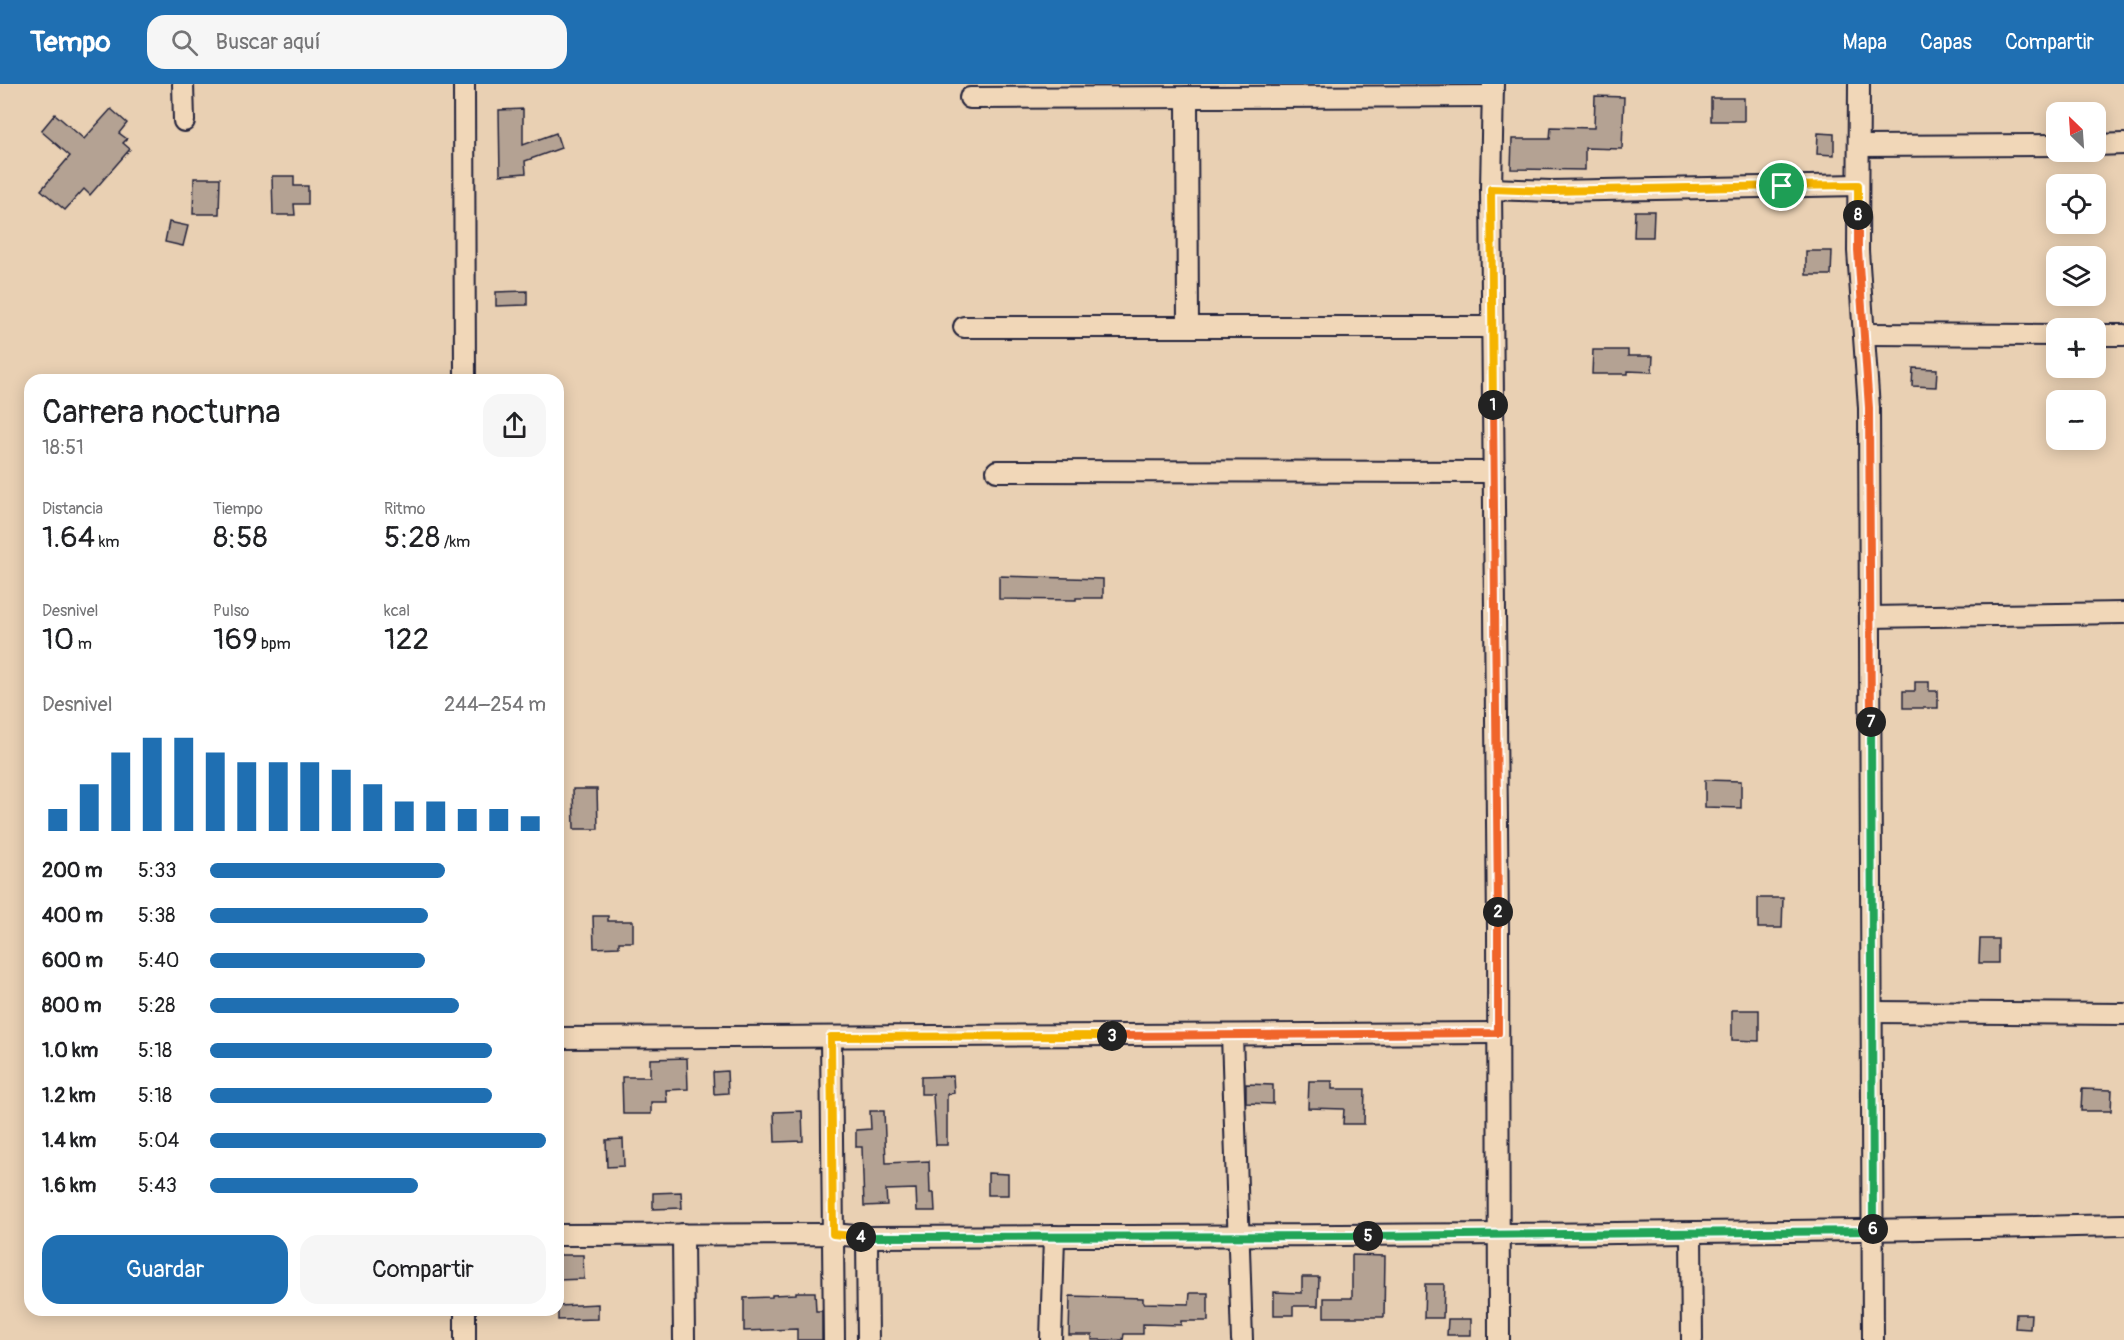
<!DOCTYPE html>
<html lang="es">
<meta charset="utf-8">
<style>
body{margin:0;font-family:Pangolin,sans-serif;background:#f6f6f6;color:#202124;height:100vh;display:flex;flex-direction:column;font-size:22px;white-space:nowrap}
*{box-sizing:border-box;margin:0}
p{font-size:20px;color:#757577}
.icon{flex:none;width:33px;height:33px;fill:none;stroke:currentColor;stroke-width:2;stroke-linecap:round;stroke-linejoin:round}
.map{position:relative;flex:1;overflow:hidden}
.panel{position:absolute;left:24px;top:290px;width:540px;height:942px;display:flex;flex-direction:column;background:#fff;border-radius:18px;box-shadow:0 3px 15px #0003}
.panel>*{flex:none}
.needle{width:39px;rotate:335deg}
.buttons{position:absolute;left:2046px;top:18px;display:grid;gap:12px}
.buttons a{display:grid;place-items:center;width:60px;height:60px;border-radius:12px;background:#fff;box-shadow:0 3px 15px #0003;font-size:30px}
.pin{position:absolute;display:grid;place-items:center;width:51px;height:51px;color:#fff;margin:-26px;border:3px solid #fff;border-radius:50%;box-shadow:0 2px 6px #0007}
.km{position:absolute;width:30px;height:30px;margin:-15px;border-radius:50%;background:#222;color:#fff;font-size:16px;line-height:30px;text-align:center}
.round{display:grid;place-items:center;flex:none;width:63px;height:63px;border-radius:18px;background:#f6f6f6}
.summary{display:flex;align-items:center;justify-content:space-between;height:102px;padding:0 18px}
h1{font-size:33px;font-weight:600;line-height:45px}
.metrics{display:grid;grid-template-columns:repeat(3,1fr);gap:9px;height:102px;padding:6px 18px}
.metrics div{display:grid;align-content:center}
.metrics b{font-size:30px;font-weight:600}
.metrics small{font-size:16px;font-weight:400}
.metrics p{font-size:16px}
.chart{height:168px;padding:12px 18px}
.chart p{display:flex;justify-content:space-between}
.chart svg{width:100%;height:108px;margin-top:6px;stroke:#1f6fb2;stroke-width:6}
.button{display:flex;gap:12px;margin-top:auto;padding:12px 18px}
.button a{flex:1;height:69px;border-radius:18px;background:#1f6fb2;color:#fff;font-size:24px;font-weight:600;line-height:69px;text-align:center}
.button a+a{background:#f6f6f6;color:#202124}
ul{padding:0 18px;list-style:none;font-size:20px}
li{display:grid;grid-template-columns:96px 72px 1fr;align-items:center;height:45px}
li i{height:15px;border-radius:8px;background:#1f6fb2}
header{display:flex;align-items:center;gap:36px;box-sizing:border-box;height:84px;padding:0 30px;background:#1f6fb2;color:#fff}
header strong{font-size:28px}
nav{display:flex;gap:33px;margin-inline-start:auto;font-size:21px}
.search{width:420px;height:54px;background:#f6f6f6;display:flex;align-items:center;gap:15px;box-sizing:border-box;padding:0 21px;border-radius:18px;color:#757577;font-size:22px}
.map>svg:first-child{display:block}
.building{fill:#b4a293;stroke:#22223b;stroke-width:1.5}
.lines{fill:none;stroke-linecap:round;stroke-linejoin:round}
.minor-casing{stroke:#22223b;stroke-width:24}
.minor{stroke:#f1d7b8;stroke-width:20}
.split-1-casing{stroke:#fff;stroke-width:12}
.split-2-casing{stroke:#fff;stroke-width:12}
.split-3-casing{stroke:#fff;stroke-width:12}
.split-4-casing{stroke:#fff;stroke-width:12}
.split-5-casing{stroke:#fff;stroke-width:12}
.split-6-casing{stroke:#fff;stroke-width:12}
.split-7-casing{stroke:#fff;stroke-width:12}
.split-8-casing{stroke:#fff;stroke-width:12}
.split-9-casing{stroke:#fff;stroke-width:12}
.split-1{stroke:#f5b400;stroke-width:8}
.split-2{stroke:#f0652b;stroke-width:8}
.split-3{stroke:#f0652b;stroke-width:8}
.split-4{stroke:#f5b400;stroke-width:8}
.split-5{stroke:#22a559;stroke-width:8}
.split-6{stroke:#22a559;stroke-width:8}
.split-7{stroke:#22a559;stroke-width:8}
.split-8{stroke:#f0652b;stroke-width:8}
.split-9{stroke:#f5b400;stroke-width:8}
</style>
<header>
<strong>Tempo</strong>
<div class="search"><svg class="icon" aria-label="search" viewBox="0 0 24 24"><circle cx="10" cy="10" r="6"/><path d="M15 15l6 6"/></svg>Buscar aquí</div>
<nav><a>Mapa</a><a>Capas</a><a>Compartir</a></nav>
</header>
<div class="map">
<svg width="2124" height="1256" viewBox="0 0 2124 1256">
<rect width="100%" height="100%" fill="#e9d0b3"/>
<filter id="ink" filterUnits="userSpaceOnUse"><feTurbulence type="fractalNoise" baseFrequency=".0167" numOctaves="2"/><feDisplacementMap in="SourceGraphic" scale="12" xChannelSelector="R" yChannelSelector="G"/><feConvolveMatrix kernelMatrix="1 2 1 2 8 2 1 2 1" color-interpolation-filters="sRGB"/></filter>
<g filter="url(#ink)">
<g class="building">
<path d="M1595,12L1624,13L1622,65L1585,64V86L1511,85L1512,55H1550L1551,43L1594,44Z"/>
<rect x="1711" y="14" width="33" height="23"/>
<path d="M111,25L127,39L119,49L127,55L123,59L130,65L90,111L84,105L65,126L41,106L70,72L41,47L55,30L84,55Z"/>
<path d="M523,25V61L556,49L561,64L525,77L526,89L500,91L499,26Z"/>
<path d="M1818,49L1834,50V71L1817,70Z"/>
<path d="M272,92H294V102H308V120H294L295,131H273Z"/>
<path d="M194,94H220L219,130H193Z"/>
<path d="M1635,127H1654L1653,153H1634Z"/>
<path d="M169,138L188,142L183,162L165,158Z"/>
<path d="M1806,167H1832L1831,191H1806Z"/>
<path d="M527,207V221L496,222V208Z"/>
<path d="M1593,266H1628V272H1653L1652,288L1628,287V290H1592Z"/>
<path d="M1913,284L1937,285L1936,303L1912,302Z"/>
<path d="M999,492L1103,495V514H1076V516L999,515Z"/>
<path d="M1915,598H1929V607H1938V624H1903V607H1915Z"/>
<path d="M1705,696L1741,697V724L1705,723Z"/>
<path d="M573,705H597L598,745H574Z"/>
<path d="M1758,814H1783L1782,844H1758Z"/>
<path d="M593,832H608V837H633V858H619V863L594,864Z"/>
<path d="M1980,855H1998V879H1979Z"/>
<path d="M1732,926H1759V957L1732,956Z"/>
<path d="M687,974L688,1005L666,1006L667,1018H651V1030H623L622,993H650V975Z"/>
<path d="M727,987L728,1009L714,1010L713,988Z"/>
<path d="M953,992L954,1009L947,1010V1061H936L933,1010H921V993Z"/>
<path d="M1309,997H1332V1005H1365L1364,1040H1343L1344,1025L1308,1024Z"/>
<path d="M1246,1000L1273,1001V1020L1246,1019Z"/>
<path d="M2082,1005L2112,1006L2111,1027H2081Z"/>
<path d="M802,1027L803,1057L775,1058L774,1028Z"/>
<path d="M870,1027H884L886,1079L929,1077L930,1109H934L935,1127H917L916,1105L886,1106L887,1121L864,1122L862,1063H856V1046L871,1045Z"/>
<path d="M623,1055L624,1082L607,1083L606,1056Z"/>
<path d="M988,1089L1008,1090V1111H988Z"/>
<path d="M681,1108L682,1124L653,1125V1109Z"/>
<path d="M558,1171H583L584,1195L558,1196Z"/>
<path d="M1352,1171L1385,1172L1384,1233H1324V1214H1352Z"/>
<path d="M1302,1193H1319L1318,1222H1293V1231H1274V1208L1302,1209Z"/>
<path d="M1425,1200H1444L1443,1234H1424Z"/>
<path d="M796,1208H815L816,1227H822V1256H797V1245L744,1247V1214L772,1213V1211L796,1210Z"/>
<path d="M1190,1209H1208V1237H1181V1241L1143,1240V1250H1124L1123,1256H1092V1251H1069L1070,1212L1143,1214V1219L1189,1220Z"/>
<path d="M598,1220V1235L558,1236V1222Z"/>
<path d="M2016,1230H2031L2030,1245L2015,1244Z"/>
<path d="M1448,1235H1471V1251H1447Z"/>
</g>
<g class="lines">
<g class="minor-casing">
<g id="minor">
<path d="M183,0L184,37"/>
<path d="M464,0L465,296"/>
<path d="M1493,0L1491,105L1498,844L1499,1256"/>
<path d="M1859,0L1858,167L1869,324L1873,1256"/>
<path d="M1187,13L1188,243"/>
<path d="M970,14L1492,12"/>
<path d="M2096,61L2124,60"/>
<path d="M1859,62L2056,61"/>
<path d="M1491,105L1551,107L1858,101"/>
<path d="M964,243H1492"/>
<path d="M1864,250L2056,251"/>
<path d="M2096,251H2124"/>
<path d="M997,387L1494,388"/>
<path d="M1870,533L2124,529"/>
<path d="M1872,928L2124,930"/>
<path d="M1232,951L1242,1256"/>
<path d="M831,953L834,1256"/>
<path d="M558,954L1498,949"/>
<path d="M1691,1149L1692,1256"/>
<path d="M683,1150L684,1256"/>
<path d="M558,1151L832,1150L867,1153C1286,1151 1705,1151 2124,1141"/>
<path d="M867,1153L868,1256"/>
<path d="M465,1256V1226"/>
<path d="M1051,1256L1054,1152"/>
</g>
</g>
<use href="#minor" class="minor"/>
</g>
</g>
<g class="lines" filter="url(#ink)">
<g class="split-1-casing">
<path id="split-1" d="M1493,321L1491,105L1551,107L1782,102"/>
</g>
<g class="split-2-casing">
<path id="split-2" d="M1493,321L1498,828"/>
</g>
<g class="split-3-casing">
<path id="split-3" d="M1112,952L1498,949V828"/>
</g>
<g class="split-4-casing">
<path id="split-4" d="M861,1153L833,1150L831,953L1112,952"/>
</g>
<g class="split-5-casing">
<path id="split-5" d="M861,1153L1368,1152"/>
</g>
<g class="split-6-casing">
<path id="split-6" d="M1368,1152L1873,1147V1145"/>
</g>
<g class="split-7-casing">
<path id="split-7" d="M1871,638L1873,1145"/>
</g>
<g class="split-8-casing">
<path id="split-8" d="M1858,131V166L1869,324L1871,638"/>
</g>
<g class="split-9-casing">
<path id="split-9" d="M1782,102L1858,101V131"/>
</g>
<use href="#split-1" class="split-1"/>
<use href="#split-2" class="split-2"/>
<use href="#split-3" class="split-3"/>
<use href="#split-4" class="split-4"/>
<use href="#split-5" class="split-5"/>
<use href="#split-6" class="split-6"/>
<use href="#split-7" class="split-7"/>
<use href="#split-8" class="split-8"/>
<use href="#split-9" class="split-9"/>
</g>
</svg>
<div class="buttons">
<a><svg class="needle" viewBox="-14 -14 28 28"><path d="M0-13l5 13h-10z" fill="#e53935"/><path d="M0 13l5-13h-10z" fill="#757577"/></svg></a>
<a><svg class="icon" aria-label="locate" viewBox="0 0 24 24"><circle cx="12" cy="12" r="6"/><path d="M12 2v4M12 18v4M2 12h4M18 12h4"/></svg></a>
<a><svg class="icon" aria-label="layers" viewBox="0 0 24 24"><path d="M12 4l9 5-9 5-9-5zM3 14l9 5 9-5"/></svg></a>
<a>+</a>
<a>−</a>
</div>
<div class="pin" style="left:1782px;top:102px;background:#1e9e55"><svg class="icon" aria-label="arrive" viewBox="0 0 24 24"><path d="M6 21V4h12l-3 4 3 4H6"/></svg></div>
<b class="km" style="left:1493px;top:321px">1</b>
<b class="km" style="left:1498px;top:828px">2</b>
<b class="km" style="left:1112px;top:952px">3</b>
<b class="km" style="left:861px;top:1153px">4</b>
<b class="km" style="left:1368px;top:1152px">5</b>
<b class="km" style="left:1873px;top:1145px">6</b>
<b class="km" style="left:1871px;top:638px">7</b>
<b class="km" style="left:1858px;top:131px">8</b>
<section class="panel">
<div class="summary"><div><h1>Carrera nocturna</h1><p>18:51</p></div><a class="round"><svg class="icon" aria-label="share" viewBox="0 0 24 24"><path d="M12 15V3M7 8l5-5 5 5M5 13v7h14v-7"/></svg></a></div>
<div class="metrics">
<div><p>Distancia</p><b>1.64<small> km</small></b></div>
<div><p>Tiempo</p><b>8:58</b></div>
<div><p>Ritmo</p><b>5:28<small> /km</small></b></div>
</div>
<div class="metrics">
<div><p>Desnivel</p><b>10<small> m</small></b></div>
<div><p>Pulso</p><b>169<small> bpm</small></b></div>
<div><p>kcal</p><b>122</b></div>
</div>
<div class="chart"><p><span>Desnivel</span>244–254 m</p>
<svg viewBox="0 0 160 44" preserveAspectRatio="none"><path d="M5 44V35M15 44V25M25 44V12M35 44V6M45 44V6M55 44V12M65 44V16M75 44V16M85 44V16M95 44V19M105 44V25M115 44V32M125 44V32M135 44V35M145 44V35M155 44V38"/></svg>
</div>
<ul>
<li><b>200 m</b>5:33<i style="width:70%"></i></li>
<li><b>400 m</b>5:38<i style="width:65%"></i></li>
<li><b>600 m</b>5:40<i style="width:64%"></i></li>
<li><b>800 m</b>5:28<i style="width:74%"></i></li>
<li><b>1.0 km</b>5:18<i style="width:84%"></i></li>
<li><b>1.2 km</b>5:18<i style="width:84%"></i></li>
<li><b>1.4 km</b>5:04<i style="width:100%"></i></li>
<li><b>1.6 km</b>5:43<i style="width:62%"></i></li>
</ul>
<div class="button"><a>Guardar</a><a>Compartir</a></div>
</section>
</div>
